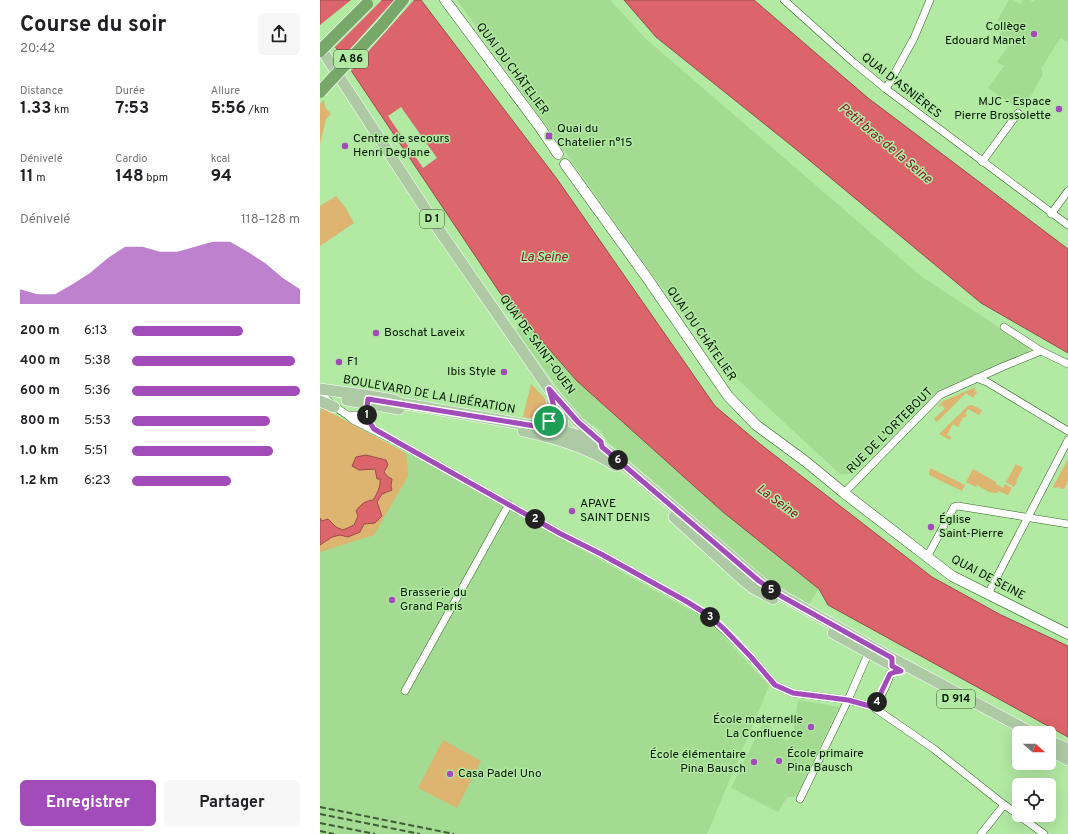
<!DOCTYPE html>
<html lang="fr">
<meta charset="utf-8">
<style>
body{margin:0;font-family:Overpass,sans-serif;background:#f6f6f6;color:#202124;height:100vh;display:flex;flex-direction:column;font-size:15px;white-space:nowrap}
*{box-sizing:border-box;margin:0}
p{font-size:13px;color:#757577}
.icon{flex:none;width:22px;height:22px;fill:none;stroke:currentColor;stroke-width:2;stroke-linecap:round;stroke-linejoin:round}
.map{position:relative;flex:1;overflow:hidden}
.sheet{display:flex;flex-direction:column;background:#fff;width:320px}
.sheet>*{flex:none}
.needle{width:26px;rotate:111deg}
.controls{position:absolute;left:692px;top:726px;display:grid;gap:8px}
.controls a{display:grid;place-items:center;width:44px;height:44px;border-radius:6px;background:#fff;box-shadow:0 4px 16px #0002;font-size:20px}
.pin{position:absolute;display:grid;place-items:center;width:34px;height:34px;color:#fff;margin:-17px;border:2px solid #fff;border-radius:50%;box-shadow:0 1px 4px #0007}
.km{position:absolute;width:20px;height:20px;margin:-10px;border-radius:50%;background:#222;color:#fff;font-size:11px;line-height:20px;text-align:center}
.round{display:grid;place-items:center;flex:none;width:42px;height:42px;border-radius:6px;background:#f6f6f6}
.headline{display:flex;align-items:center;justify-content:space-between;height:68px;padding:0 20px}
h1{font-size:22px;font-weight:700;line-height:30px}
.stats{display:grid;grid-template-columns:repeat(3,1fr);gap:6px;height:68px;padding:4px 20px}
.stats div{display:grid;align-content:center}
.stats b{font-size:17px;font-weight:700}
.stats small{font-size:11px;font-weight:400}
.stats p{font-size:11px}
.chart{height:112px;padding:8px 20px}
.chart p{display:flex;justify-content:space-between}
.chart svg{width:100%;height:72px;margin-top:4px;fill:#a24cb9;opacity:.7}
.primary-button{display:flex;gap:8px;margin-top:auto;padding:8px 20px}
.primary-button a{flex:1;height:46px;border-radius:6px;background:#a24cb9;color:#fff;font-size:16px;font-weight:700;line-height:46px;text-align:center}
.primary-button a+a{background:#f6f6f6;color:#202124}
ul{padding:0 20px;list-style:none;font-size:13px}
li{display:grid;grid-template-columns:64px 48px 1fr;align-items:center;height:30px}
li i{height:10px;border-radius:5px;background:#a24cb9}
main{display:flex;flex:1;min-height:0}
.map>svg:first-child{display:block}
.built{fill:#a2db91}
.green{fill:#ddb470}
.water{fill:#db656b;stroke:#9a4d4b}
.pier{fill:#b2e9a3}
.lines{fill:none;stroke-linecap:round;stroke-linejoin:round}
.street-casing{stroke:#326223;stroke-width:8}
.secondary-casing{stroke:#326223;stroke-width:11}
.primary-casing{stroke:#fff;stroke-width:12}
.highway-casing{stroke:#fff;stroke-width:13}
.street{stroke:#fff;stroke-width:7}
.secondary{stroke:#fff;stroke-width:10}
.primary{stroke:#adcaa5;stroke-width:11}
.highway{stroke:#77a769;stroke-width:12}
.rail{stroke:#3f5e38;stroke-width:2;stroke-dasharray:6 3;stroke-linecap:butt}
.highway-bridge-casing{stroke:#fff;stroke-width:13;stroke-linecap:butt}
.highway-bridge{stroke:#77a769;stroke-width:12}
.route-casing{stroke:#fff;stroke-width:8}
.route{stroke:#a24cb9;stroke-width:5}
.poi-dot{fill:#a24cb9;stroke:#b2e9a3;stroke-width:1.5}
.labels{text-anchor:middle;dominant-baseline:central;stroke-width:3;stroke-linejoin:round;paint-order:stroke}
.shield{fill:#b2e9a3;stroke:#385531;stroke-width:1}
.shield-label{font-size:11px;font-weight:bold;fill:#031600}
.poi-label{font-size:12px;fill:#031600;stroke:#b2e9a3;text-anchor:start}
.street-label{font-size:12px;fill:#031600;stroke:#b2e9a3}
.water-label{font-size:13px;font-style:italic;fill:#851829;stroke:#b2e9a3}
</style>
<main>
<section class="sheet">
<div class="headline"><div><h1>Course du soir</h1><p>20:42</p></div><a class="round"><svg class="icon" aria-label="share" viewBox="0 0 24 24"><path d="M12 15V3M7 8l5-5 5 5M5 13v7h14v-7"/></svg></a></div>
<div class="stats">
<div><p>Distance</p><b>1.33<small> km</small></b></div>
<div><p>Durée</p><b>7:53</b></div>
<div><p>Allure</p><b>5:56<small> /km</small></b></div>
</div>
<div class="stats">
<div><p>Dénivelé</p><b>11<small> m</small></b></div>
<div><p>Cardio</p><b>148<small> bpm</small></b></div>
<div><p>kcal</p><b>94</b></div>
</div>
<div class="chart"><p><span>Dénivelé</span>118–128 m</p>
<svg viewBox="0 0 160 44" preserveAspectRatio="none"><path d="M0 44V35L10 38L20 38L30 32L40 25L50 16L60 9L70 9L80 12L90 12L100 9L110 6L120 6L130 12L140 19L150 28L160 35V44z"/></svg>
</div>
<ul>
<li><b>200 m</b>6:13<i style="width:66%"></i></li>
<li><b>400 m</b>5:38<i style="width:97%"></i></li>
<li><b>600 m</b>5:36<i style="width:100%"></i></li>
<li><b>800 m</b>5:53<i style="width:82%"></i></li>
<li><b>1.0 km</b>5:51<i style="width:84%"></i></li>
<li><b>1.2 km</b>6:23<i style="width:59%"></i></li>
</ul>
<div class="primary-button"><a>Enregistrer</a><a>Partager</a></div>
</section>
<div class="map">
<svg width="748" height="834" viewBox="0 0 748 834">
<rect width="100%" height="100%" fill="#b2e9a3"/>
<g class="built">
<path d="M137,0H290L326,39L602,277L709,347L708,353L619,390L533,474H520L412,374L331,273Z"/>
<path d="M689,0H693L700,4L703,0H710L713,2L715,0H748V42L740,38L721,69L723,74L705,106L698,109L668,88L684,66L677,62L689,45L677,39L685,26L677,21Z"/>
<path d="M205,322L257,381L403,512L499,589L489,604L447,580L288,442L280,430L274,425L268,424L256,413L196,330Z"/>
<path d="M0,408L115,468L377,614L398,631L449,686L387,834H0Z"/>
<path d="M478,700L519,707L476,797H467L458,812L411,788L443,723L452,727L449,732L468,741L473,732Z"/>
</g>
<g class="green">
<path d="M4,100L5,107L11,114L6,119L0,144V104Z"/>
<path d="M16,196L25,207L34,223L0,246V206Z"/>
<path d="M211,384L228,402C229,422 219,420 203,417Z"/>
<path d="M656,387L654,390L657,392L653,398L646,393L617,422L614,419L625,408L621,405L619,407L618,406L623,401Z"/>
<path d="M652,405L662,410L659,415L648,409L645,414L647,415L645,418L643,417L638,427L633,424L627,435L631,437L630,440L619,434L648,406Z"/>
<path d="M2,408L86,453L88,476L54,535L0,552V413Z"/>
<path d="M748,459V480L744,489H741L739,487L736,488L733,487Z"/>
<path d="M696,464L703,468L696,481L697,482L694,487L686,482Z"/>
<path d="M610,468L645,485L642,491L609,475Z"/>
<path d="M653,469L676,482V484L683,488L685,484L692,488L688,495L679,491L677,493C669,494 663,488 657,485L656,487L646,482Z"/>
<path d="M123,740L161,761L137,808L98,788Z"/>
</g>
<g class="water">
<path d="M0,0H101L237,179L395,406L440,444L612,577L681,615L748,646V737L508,605L499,589L403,512L257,381L180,293L0,24Z"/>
<path d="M304,0H434L548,98L748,249V353L661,303L477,150L336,37Z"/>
<path d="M46,455L66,460L68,465L64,472L68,477L72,479L71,486L72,490L62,494L57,502L62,516L55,523L44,524L40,532L28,537L20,535L12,537L0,545V518L2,521L8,519L16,527L23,530L34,525L38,516L36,511C41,504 45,501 53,500C57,494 61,486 60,479H57L55,469L39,470L32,466L36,457Z"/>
</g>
<g class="pier">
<path d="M31,0H62L14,48L0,27V25Z"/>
<path d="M74,0H94L30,72L21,59Z"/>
<path d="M81,107L117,158L103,168L68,116Z"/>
</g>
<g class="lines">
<g class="street-casing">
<g id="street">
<path d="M464,0L533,62L566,89L748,225"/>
<path d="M566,89L594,38L610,0"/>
<path d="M662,162L698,113"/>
<path d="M731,214L748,191"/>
<path d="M684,327L721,351L748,364"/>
<path d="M656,378L667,382L748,431"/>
<path d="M4,396C12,408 23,410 33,420L77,442L241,534L281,554L364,600L390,617L405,631L431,657L455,685L473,693L528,700L553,707L614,749L678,800L724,834"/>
<path d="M48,400C46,413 46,418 54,429"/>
<path d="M28,415H46"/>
<path d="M524,493L620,395L682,367L721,351"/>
<path d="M607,557L634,507L638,506L748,524"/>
<path d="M668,594L748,440"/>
<path d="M85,691L189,504"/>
<path d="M553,707C562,696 572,677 572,662"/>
<path d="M480,799L528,700L548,654"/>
<path d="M661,834L684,805"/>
</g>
</g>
<g class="secondary-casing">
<g id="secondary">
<path d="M125,0L219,126L238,154"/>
<path d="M245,164L325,275L408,396L436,425L485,461L524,493L632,576L748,634"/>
</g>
</g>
<g class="primary-casing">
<g id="primary">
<path d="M0,47L117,227L229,389L258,422L278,440"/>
<path d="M0,389L44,395L73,400L79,403L243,431L263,437L291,454L448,588L572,658L712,733"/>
<path d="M27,400L79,409"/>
<path d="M235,400C241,412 245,423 242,437"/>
<path d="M0,401L14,407"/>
<path d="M215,426C231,422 237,417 232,401"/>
<path d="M203,431C235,438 268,447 296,466"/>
<path d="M354,517L424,581L433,588L453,599"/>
<path d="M513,633L580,670"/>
<path d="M729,741L748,749"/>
<path d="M729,750L748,760"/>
</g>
</g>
<g class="highway-casing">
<path id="highway" d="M62,25L83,0"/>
</g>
<use href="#street" class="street"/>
<use href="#secondary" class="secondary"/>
<use href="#primary" class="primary"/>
<use href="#highway" class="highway"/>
<g class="rail">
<path d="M0,807L134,834"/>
<path d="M0,814L100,834"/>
<path d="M0,823L55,834"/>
<path d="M0,831L14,834"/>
</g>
<g class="highway-bridge-casing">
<g id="highway-bridge">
<path d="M0,51L47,4"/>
<path d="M0,92L62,25"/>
</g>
</g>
<use href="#highway-bridge" class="highway-bridge"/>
</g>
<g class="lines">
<g class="route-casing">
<path id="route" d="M229,389L258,422L281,442L282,447L300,462L439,581L461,596L572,658V666L581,671L575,672L570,674L557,701L553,707L528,700L473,693L455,685L431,657L405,630L390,616L364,600L281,554L241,534L54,429C46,418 46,412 48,399L215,426C240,420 235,409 229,389Z"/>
</g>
<use href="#route" class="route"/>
</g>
<g class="poi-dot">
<circle cx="714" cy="34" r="4"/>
<circle cx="739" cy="109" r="4"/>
<rect x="225" y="132" width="8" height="8" rx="2"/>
<circle cx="25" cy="146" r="4"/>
<circle cx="56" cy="333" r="4"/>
<circle cx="19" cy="362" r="4"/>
<circle cx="184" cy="372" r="4"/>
<circle cx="252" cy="511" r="4"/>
<circle cx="611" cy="527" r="4"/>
<circle cx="72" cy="600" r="4"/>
<circle cx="491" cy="727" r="4"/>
<circle cx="459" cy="761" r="4"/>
<circle cx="434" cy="762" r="4"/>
<circle cx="130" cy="774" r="4"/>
</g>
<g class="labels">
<g class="shield">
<rect x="14" y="50" width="34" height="18" rx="3"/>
<rect x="100" y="210" width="24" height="18" rx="3"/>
<rect x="617" y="690" width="38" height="18" rx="3"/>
</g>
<g class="shield-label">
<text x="31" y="59">A 86</text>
<text x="112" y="219">D 1</text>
<text x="636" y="699">D 914</text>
</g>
<g class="poi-label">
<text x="706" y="27" text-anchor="end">Collège<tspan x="706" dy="14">Edouard Manet</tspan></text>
<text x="731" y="102" text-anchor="end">MJC - Espace<tspan x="731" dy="14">Pierre Brossolette</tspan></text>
<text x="237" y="129">Quai du<tspan x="237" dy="14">Chatelier n°15</tspan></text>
<text x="33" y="139">Centre de secours<tspan x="33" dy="14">Henri Deglane</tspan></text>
<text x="64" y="333">Boschat Laveix</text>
<text x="27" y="362">F1</text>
<text x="176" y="372" text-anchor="end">Ibis Style</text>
<text x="260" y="504">APAVE<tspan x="260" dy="14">SAINT DENIS</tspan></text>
<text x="619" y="520">Église<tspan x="619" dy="14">Saint-Pierre</tspan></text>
<text x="80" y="593">Brasserie du<tspan x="80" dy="14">Grand Paris</tspan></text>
<text x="483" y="720" text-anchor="end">École maternelle<tspan x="483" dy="14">La Confluence</tspan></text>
<text x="467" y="754">École primaire<tspan x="467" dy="14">Pina Bausch</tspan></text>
<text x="426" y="755" text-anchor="end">École élémentaire<tspan x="426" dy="14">Pina Bausch</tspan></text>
<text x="138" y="774">Casa Padel Uno</text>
</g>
<g class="street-label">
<text transform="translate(192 69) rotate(53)">QUAI DU CHÂTELIER</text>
<text transform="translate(581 86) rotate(38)">QUAI D'ASNIÈRES</text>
<text transform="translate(381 334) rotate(55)">QUAI DU CHÂTELIER</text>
<text transform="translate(217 345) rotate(54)">QUAI DE SAINT-OUEN</text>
<text transform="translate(109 395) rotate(10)">BOULEVARD DE LA LIBÉRATION</text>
<text transform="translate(570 431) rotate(-45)">RUE DE L'ORTEBOUT</text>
<text transform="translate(668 578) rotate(28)">QUAI DE SEINE</text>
</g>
<g class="water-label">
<text transform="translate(565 144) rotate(40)">Petit bras de la Seine</text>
<text x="224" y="258">La Seine</text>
<text transform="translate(457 502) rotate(36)">La Seine</text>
</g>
</g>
</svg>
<div class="controls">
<a><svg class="needle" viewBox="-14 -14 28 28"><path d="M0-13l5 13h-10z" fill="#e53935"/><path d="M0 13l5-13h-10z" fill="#757577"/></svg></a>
<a><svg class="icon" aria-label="locate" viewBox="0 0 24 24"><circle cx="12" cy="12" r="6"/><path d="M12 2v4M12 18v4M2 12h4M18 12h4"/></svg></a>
</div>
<div class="pin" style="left:229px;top:421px;background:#1e9e55"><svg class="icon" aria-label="arrive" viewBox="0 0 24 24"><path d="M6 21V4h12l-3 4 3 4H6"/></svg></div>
<b class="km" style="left:47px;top:415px">1</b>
<b class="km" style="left:215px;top:519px">2</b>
<b class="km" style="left:390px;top:617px">3</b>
<b class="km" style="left:557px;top:702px">4</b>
<b class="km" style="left:451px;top:590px">5</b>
<b class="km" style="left:298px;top:460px">6</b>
</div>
</main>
